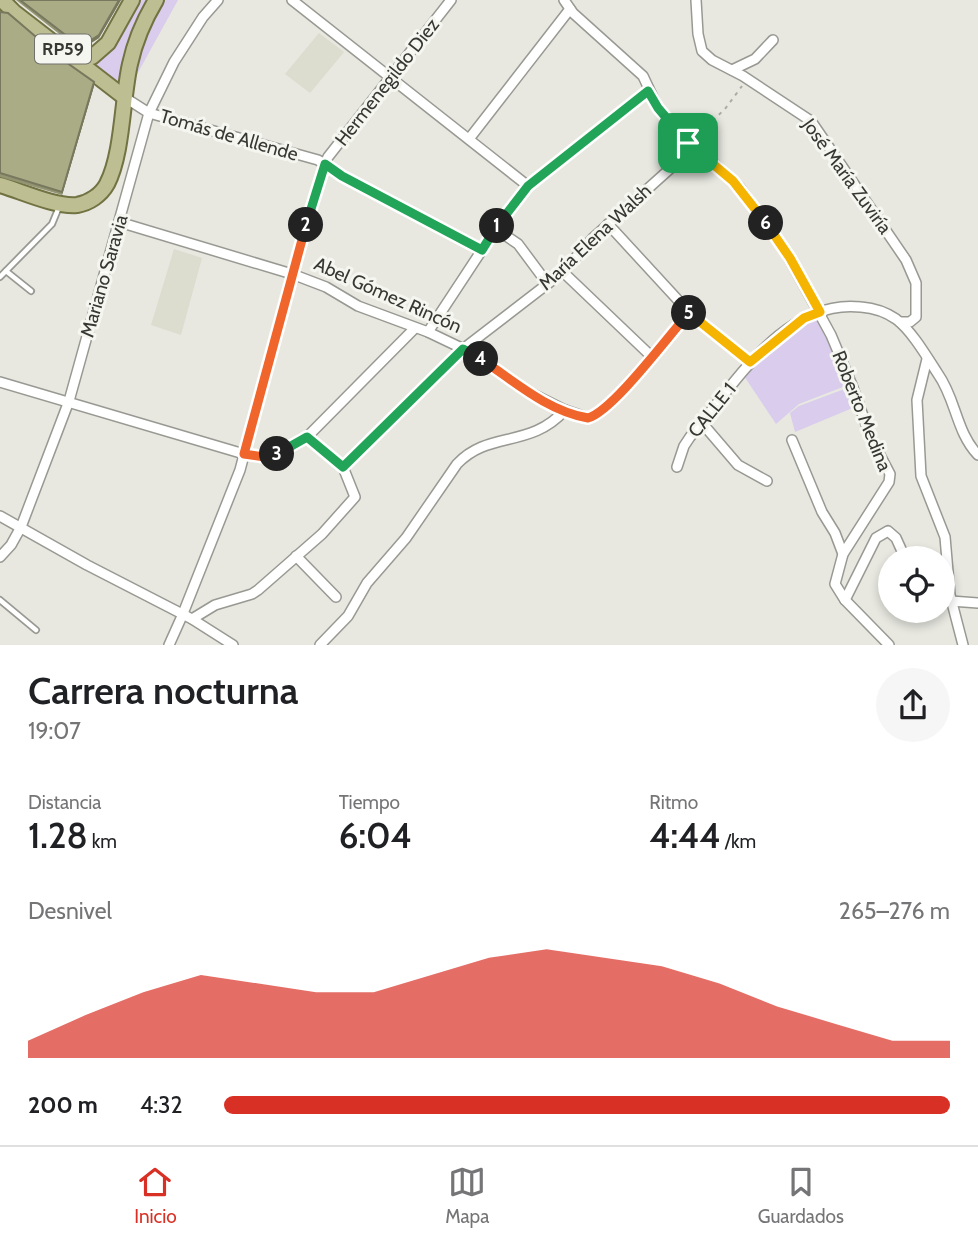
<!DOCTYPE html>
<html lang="es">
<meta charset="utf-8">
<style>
body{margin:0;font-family:Cabin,sans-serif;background:#f6f6f6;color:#202124;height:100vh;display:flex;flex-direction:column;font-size:26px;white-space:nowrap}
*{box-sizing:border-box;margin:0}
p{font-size:23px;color:#757577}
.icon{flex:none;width:38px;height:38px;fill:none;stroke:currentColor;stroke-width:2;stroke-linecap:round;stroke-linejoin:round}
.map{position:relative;height:645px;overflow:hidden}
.side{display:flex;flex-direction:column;background:#fff;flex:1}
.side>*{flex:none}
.buttons{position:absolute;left:878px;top:546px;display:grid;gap:14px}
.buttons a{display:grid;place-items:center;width:77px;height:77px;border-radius:50%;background:#fff;box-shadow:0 4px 10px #0003;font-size:35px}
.pin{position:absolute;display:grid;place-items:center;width:60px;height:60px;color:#fff;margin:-30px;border-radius:14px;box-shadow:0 4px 10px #0006}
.km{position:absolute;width:35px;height:35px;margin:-18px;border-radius:50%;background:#222;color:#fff;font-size:19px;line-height:35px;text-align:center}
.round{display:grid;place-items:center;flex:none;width:74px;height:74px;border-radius:37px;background:#f6f6f6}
.summary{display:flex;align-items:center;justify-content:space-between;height:119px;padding:0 28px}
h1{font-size:38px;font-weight:600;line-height:52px}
.stats{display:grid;grid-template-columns:repeat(3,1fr);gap:10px;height:119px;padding:7px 28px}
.stats div{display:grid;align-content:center}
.stats b{font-size:35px;font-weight:600}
.stats small{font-size:19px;font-weight:400}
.stats p{font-size:19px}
.chart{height:196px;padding:14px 28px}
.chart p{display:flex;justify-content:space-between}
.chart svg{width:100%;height:126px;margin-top:7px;fill:#d93025;opacity:.7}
ul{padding:0 28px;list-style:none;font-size:23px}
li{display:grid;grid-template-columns:112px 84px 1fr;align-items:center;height:52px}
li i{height:18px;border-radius:9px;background:#d93025}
.dock{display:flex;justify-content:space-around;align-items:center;height:98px;border-top:2px solid #e0e0e0;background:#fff;font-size:19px;color:#757577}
.dock a{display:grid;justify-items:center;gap:4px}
.dock .selected{color:#d93025}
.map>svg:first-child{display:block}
.built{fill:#dcddcf}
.green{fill:#d9ccec}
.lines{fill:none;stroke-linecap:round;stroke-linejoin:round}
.service-casing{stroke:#989992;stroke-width:8}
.minor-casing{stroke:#989992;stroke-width:12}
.primary-casing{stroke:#727343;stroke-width:18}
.path{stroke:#acaca7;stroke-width:2;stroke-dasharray:3.5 5;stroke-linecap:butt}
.service{stroke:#fff;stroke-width:4.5}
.minor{stroke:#fff;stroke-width:9}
.primary{stroke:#bebe93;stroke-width:14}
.wall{fill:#929472}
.shaded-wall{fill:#77785d}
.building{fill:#aaac85;stroke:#77785d;stroke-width:2}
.split-1-casing{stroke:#fff;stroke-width:14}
.split-2-casing{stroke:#fff;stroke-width:14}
.split-3-casing{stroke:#fff;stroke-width:14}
.split-4-casing{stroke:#fff;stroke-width:14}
.split-5-casing{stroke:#fff;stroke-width:14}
.split-6-casing{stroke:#fff;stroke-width:14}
.split-7-casing{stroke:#fff;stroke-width:14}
.split-1{stroke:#22a559;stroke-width:9}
.split-2{stroke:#22a559;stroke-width:9}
.split-3{stroke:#f0652b;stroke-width:9}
.split-4{stroke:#22a559;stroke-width:9}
.split-5{stroke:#f0652b;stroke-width:9}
.split-6{stroke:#f5b400;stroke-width:9}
.split-7{stroke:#f5b400;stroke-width:9}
.labels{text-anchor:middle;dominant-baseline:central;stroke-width:6;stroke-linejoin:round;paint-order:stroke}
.shield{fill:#f5f6ef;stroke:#70706c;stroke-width:2}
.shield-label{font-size:18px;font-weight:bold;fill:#373734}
.street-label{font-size:19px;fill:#373734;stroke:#f5f6ef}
</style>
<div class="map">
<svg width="978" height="645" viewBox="0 0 978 645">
<rect width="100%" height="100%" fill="#e8e8e1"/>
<g class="built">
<path d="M319,33L344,52L310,93L285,74Z"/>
<path d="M174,249L202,258L181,335L151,325Z"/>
</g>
<g class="green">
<path d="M137,0H149L121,87L87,61Z"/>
<path d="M164,0H178L130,87L139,50Z"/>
<path d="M812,319L816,320L824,327L848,385L799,404L776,424L744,376C759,357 788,325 812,319Z"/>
<path d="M847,388L855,407L795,432L790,413L799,406Z"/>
</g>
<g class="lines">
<g class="service-casing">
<g id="service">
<path d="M6,271L31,291"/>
<path d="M0,277L52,224L59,207"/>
<path d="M0,600L36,630"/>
</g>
</g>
<g class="minor-casing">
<g id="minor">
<path d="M292,0L528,186"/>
<path d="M564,0L573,13L643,76L658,108L692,149L709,159L740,188L783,247L831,335L852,385L871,438L890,474L889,482L843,554L835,584L845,600L889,645"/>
<path d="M696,0L698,34L702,51L712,60L743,76L811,121L906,260L916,283V317L910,322H900"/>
<path d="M732,70L755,59L773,40"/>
<path d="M124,97L149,113L318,160L342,176L482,249"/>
<path d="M469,139L570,9"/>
<path d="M119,222L292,274L326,287L358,306L428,332L472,353L525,390L565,410L588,418C613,411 670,334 689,312"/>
<path d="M608,224L689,312L750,362"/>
<path d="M496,229L518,244L547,283"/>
<path d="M563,272L651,356"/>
<path d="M428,332L503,218L528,186L648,91"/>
<path d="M927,359L917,400L921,476L945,537L950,595L963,645"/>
<path d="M0,382L244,454C269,461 287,450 307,437L414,329"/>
<path d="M702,423L738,465L767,481"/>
<path d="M792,440L822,512L835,533L843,554"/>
<path d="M343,467L463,349L563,272L593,238L692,149"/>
<path d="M677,467L684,446L690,437C733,387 784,298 861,307C873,308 886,312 896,319C912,331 927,357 938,374C956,399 956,432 978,455"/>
<path d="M0,516L87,565L192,619L233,645"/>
<path d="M296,556L336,597"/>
<path d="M0,557L11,545L21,527L69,401L149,113L174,62L203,17L218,0"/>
<path d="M845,600L876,538L888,531L896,538L905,558"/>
<path d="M951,601L978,603"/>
<path d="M192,619L215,605L252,594L258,590L322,534L355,497L343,467L307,437"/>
<path d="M169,645L182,616L240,470L292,274L325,164L328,157L451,0"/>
<path d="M320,645L348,616L367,583L406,538L457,464C489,430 530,449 565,410"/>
</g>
</g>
<g class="primary-casing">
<g id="primary">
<path d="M2,0L14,12L124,97"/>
<path d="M74,56L92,57L108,43L132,0"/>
<path d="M0,185C21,191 55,207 77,205C89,203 101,195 107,184C123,153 122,99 130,64C135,41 144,20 156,0"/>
</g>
</g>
<path class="path" d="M694,138L725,109L742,86"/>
<use href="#service" class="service"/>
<use href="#minor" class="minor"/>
<use href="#primary" class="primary"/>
</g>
<g class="wall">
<path d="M16,0H121L99,38L88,45L72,44Z"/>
<path d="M0,12L94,86L62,195L0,177Z"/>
</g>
<g class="shaded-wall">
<path d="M119,0H121L99,38L88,45V42Z"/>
<path d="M94,82V86L62,195V192Z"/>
</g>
<g class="building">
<path d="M20,0H119L99,35L88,42L72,40Z"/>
<path d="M0,12L8,13L63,60L94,82L62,192L0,173Z"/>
</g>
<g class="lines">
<g class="split-1-casing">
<path id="split-1" d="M497,226L528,186L648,91L658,108L688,143"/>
</g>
<g class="split-2-casing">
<path id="split-2" d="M306,225L325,164L342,176L482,250L497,226"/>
</g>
<g class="split-3-casing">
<path id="split-3" d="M277,454L265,457L244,454L306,225"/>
</g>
<g class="split-4-casing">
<path id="split-4" d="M277,454L307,437L343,467L463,349L481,359"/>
</g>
<g class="split-5-casing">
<path id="split-5" d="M481,359C514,381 547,411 588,418C613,411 669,335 689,313"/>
</g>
<g class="split-6-casing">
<path id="split-6" d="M689,313L750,362L804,318L820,312L790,258L766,223"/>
</g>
<g class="split-7-casing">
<path id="split-7" d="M688,143L733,181L766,223"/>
</g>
<use href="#split-1" class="split-1"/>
<use href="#split-2" class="split-2"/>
<use href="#split-3" class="split-3"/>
<use href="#split-4" class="split-4"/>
<use href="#split-5" class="split-5"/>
<use href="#split-6" class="split-6"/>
<use href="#split-7" class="split-7"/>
</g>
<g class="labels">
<rect class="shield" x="35" y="34.5" width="56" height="29" rx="5"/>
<g class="shield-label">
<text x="63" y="49">RP59</text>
</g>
<g class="street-label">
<text transform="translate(387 82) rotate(-52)">Hermenegildo Diez</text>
<text transform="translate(229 135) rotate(16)">Tomás de Allende</text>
<text transform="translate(847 176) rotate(54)">José María Zuviría</text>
<text transform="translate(595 237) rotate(-43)">María Elena Walsh</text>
<text transform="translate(104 276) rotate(-74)">Mariano Saravia</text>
<text transform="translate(388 295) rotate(24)">Abel Gómez Rincón</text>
<text transform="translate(712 410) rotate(-51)">CALLE 1</text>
<text transform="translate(862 411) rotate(68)">Roberto Medina</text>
</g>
</g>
</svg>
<div class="buttons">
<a><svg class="icon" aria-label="locate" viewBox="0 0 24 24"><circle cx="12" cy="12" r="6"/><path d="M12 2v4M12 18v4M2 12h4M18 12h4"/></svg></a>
</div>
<div class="pin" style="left:688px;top:143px;background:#1e9e55"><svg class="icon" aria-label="arrive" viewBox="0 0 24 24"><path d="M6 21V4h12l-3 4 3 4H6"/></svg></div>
<b class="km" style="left:497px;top:226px">1</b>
<b class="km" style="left:306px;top:225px">2</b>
<b class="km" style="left:277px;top:454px">3</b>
<b class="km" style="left:481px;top:359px">4</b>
<b class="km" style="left:689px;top:313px">5</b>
<b class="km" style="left:766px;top:223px">6</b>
</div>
<section class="side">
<div class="summary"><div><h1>Carrera nocturna</h1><p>19:07</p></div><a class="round"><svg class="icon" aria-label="share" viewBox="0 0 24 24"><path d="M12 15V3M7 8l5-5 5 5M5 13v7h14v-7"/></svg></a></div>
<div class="stats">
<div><p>Distancia</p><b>1.28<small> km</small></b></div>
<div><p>Tiempo</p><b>6:04</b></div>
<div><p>Ritmo</p><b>4:44<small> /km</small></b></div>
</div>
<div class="chart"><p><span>Desnivel</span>265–276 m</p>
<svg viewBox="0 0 160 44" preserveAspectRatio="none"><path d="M0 44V38L10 29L20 21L30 15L40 18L50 21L60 21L70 15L80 9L90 6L100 9L110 12L120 18L130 26L140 32L150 38L160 38V44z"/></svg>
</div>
<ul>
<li><b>200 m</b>4:32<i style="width:100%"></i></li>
</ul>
</section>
<nav class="dock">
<a class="selected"><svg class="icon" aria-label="home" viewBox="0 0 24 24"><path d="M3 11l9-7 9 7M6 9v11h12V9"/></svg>Inicio</a>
<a><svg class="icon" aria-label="map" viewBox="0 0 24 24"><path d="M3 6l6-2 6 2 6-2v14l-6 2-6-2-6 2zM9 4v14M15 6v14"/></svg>Mapa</a>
<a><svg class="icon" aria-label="saved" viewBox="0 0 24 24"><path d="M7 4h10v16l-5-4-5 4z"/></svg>Guardados</a>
</nav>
